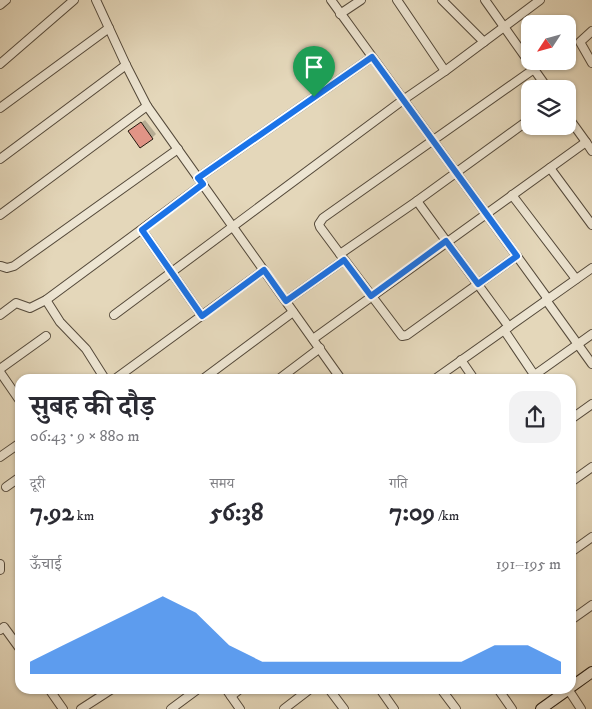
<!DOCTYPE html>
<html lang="hi">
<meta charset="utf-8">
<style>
body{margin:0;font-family:"IM FELL DW Pica","Noto Serif Devanagari",serif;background:#f2f2f3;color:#2b2b33;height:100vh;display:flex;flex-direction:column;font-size:19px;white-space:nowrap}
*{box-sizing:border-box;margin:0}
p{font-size:16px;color:#7c7c81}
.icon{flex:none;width:28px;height:28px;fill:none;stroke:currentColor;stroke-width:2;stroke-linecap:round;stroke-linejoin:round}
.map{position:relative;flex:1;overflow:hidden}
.side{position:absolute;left:15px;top:374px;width:561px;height:320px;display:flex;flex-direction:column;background:#fff;border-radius:15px;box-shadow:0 1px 4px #0004}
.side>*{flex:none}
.needle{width:32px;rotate:234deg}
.controls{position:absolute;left:521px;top:15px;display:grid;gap:10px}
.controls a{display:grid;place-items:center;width:55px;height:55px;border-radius:10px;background:#fff;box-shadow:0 1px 4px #0004;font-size:25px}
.pin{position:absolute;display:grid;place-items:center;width:42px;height:42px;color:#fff;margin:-51px -21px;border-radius:50% 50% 50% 0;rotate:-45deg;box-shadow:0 0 5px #0007}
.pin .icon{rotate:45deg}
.round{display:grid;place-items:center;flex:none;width:52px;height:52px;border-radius:15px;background:#f2f2f3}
.summary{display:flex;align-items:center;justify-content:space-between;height:85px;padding:0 15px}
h1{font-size:28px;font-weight:700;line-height:38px}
.figures{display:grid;grid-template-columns:repeat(3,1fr);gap:8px;height:85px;padding:5px 15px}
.figures div{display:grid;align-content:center}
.figures b{font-size:25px;font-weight:700}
.figures small{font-size:14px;font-weight:400}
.figures p{font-size:14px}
.chart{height:140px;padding:10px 15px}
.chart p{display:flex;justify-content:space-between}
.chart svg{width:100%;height:90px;margin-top:5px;fill:#1a73e8;opacity:.7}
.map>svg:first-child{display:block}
.shadow{fill:#0003}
.building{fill:#e19486;stroke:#241a10}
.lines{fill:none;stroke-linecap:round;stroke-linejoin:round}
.street-casing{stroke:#54493a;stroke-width:10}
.secondary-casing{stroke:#241a10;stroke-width:12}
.street{stroke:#ede5d2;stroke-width:8}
.secondary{stroke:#ede5d2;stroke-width:10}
.route-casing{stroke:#fff;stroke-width:10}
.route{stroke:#1a73e8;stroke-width:6}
</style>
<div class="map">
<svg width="592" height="709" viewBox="0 0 592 709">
<rect width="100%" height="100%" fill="#e4d7ba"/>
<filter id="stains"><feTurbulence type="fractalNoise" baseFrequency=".004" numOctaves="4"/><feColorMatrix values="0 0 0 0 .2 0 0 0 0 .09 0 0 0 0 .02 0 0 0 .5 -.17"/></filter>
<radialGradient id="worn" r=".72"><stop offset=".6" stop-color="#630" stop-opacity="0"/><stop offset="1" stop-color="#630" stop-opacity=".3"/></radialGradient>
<path class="shadow" d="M145,120L156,134L152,138L134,128Z"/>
<path class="building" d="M141,122L153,139L140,148L128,131Z"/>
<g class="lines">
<g class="street-casing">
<g id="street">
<path d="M96,0L126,65L147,106L341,379"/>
<path d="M331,0L548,299"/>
<path d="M442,0L484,42"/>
<path d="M485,0L548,89"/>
<path d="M0,5L6,0"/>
<path d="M340,14L361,0"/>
<path d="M592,31L580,42L592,63"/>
<path d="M0,64L74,0"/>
<path d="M445,71L540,0"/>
<path d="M0,108L109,28"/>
<path d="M568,117L586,142"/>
<path d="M0,159L126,65"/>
<path d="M550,168L592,225"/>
<path d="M198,178L372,57"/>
<path d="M512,195L576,279"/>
<path d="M417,201L530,119"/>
<path d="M0,215L147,106"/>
<path d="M142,230L202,316"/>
<path d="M340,254L320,227L319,224L323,218L534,69"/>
<path d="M1,266L7,268L14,266L178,149"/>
<path d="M46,300L60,322L86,349L105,379"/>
<path d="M546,300L592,364"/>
<path d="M286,301L344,260"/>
<path d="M0,315L16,303L30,308L46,300L203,184"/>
<path d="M114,315L403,100L445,71L397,0"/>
<path d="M509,327C478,285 448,243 417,201L340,254L402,336L407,335L517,256"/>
<path d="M504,330L537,379"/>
<path d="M313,339L586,142L592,151"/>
<path d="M461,360L474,379"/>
<path d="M0,369L46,336"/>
<path d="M0,372L20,401"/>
<path d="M115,379L264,270"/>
<path d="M203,379L293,312"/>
<path d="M279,379L320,348"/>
<path d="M435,379L592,268"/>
<path d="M529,379L592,334"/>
<path d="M571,419L592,404"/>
<path d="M0,457L20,443"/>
<path d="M571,482L592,467"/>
<path d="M6,487L20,477"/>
<path d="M571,552L592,537"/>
<path d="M0,564V570"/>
<path d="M571,620L592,605"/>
<path d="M0,630L4,627L20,649"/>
<path d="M49,689L63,709"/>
<path d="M226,689L240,709"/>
<path d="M329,689L344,709"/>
<path d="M380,689L394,709"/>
<path d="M441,689L456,709"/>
<path d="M498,689L512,709"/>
<path d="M568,689L581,709"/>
<path d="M231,696L240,689"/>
<path d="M81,709L112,689"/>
<path d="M171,709L198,689"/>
<path d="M284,709L310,689"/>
</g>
</g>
<g class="secondary-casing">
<g id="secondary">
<path d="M571,687L592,672"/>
<path d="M541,709L569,689"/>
</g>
</g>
<use href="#street" class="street"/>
<use href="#secondary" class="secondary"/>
</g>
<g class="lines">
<g class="route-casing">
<path id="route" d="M372,57L517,256L478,284L446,241L371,296L344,260L286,301L264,270L202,316L142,230L203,184L198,178Z"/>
</g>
<use href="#route" class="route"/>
</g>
<rect width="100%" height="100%" filter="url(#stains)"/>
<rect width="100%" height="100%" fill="url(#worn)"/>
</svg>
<div class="controls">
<a><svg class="needle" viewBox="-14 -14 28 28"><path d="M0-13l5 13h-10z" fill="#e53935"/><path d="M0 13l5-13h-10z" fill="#7c7c81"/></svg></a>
<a><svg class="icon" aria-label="layers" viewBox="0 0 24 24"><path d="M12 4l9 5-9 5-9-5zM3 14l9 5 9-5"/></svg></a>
</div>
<div class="pin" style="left:314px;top:97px;background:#1e9e55"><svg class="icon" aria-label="arrive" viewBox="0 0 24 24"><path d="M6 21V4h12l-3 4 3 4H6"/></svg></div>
<section class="side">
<div class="summary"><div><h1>सुबह की दौड़</h1><p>06:43 · 9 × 880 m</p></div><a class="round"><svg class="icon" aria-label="share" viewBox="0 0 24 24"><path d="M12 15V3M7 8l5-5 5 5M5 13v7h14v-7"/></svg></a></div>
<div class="figures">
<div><p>दूरी</p><b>7.92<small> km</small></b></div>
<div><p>समय</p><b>56:38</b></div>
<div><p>गति</p><b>7:09<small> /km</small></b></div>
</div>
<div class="chart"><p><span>ऊँचाई</span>191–195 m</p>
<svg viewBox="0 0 160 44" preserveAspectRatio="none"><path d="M0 44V38L10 30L20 22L30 14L40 6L50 14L60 30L70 38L80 38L90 38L100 38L110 38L120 38L130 38L140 30L150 30L160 38V44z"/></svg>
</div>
</section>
</div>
